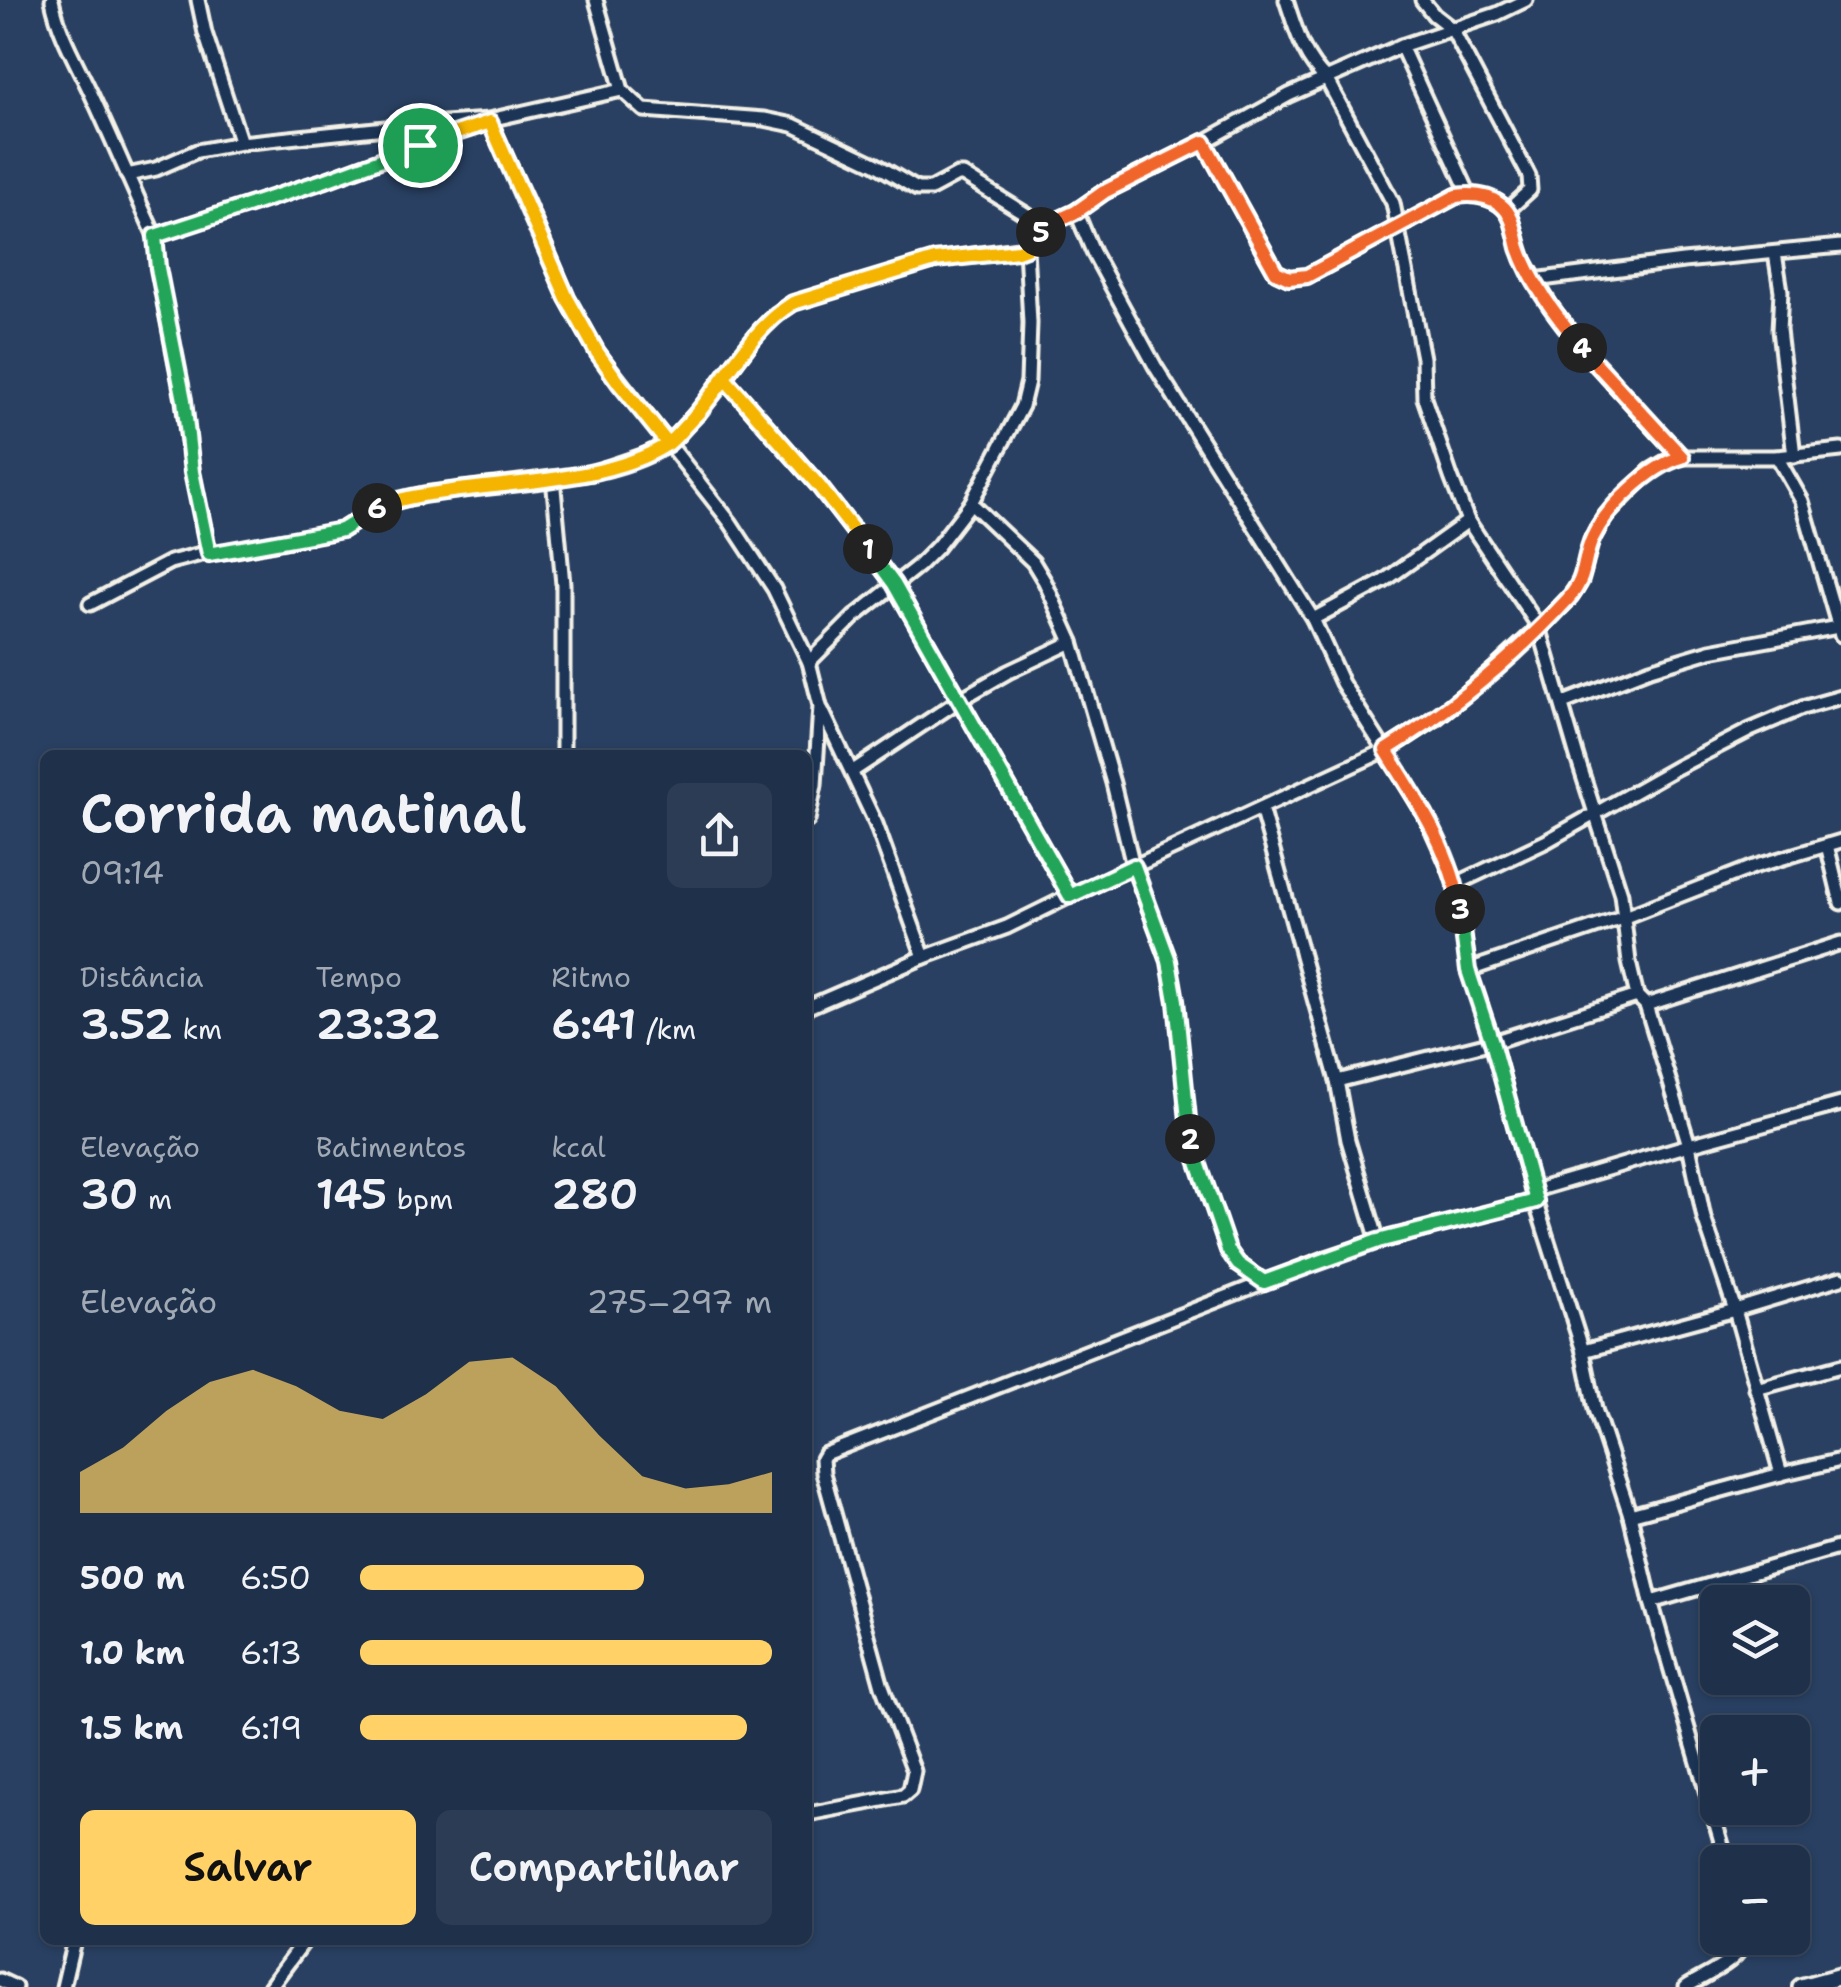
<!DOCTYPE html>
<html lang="pt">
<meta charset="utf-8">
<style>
body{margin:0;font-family:"Shantell Sans",sans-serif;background:#2c3c54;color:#f1f3f6;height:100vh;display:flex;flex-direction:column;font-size:38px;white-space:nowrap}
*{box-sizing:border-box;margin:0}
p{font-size:32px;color:#a1a9b5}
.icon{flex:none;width:55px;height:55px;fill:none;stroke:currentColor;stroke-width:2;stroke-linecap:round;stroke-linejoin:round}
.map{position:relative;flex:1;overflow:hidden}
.details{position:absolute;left:40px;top:750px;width:772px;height:1195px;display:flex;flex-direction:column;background:#1f304a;border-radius:15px;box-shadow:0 2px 8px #0004,0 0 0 2px #3c4b62}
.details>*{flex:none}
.fabs{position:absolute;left:1700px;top:1585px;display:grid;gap:20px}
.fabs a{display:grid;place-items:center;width:110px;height:110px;border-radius:15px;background:#1f304a;box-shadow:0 2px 8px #0004,0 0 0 2px #3c4b62;font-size:50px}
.pin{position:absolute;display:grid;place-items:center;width:85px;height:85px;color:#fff;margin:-42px;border:5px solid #fff;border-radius:50%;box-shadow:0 2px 10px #0007}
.km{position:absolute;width:50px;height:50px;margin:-25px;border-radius:50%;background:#222;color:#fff;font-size:28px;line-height:50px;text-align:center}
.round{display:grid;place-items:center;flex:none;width:105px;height:105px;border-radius:15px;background:#2c3c54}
.headline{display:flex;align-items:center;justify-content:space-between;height:170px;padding:0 40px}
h1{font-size:55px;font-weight:600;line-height:75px}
.stats{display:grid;grid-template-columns:repeat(3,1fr);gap:15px;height:170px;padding:10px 40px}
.stats div{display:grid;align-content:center}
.stats b{font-size:42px;font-weight:600}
.stats small{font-size:28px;font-weight:400}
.stats p{font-size:28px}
.chart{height:280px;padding:20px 40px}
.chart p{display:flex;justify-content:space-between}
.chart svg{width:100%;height:180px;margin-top:10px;fill:#ffd166;opacity:.7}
.button{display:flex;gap:20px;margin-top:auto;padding:20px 40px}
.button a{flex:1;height:115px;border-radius:15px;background:#ffd166;color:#111;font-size:40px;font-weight:600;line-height:115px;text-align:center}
.button a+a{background:#2c3c54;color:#f1f3f6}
ul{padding:0 40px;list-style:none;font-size:32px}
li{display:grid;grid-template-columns:160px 120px 1fr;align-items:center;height:75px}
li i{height:25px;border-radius:12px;background:#ffd166}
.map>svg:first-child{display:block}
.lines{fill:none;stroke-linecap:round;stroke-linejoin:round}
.minor-casing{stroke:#f4f1e8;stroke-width:19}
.major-casing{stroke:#f4f1e8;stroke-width:22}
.minor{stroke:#1d3557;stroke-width:11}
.major{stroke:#1d3557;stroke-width:15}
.split-1-casing{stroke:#fff;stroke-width:20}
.split-2-casing{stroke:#fff;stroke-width:20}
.split-3-casing{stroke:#fff;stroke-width:20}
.split-4-casing{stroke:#fff;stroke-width:20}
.split-5-casing{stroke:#fff;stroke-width:20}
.split-6-casing{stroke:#fff;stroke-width:20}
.split-7-casing{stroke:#fff;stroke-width:20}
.split-1{stroke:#f5b400;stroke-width:12}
.split-2{stroke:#22a559;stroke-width:12}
.split-3{stroke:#22a559;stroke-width:12}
.split-4{stroke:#f0652b;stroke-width:12}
.split-5{stroke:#f0652b;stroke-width:12}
.split-6{stroke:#f5b400;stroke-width:12}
.split-7{stroke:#22a559;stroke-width:12}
</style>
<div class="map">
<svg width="1841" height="1987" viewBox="0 0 1841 1987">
<rect width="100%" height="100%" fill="#294062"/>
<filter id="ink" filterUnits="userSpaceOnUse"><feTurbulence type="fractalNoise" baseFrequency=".01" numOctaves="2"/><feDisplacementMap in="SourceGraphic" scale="20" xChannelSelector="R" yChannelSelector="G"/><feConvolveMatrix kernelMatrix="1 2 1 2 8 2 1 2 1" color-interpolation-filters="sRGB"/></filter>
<g filter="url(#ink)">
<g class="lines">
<g class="minor-casing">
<g id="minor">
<path d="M52,0C60,38 79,66 94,100C115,145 134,191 155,236"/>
<path d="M198,0L205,33L241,143"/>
<path d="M596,0L622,90L644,110L764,119L793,125L875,164L917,189H931L957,175H963L1045,226"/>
<path d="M1286,0C1296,30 1303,58 1327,80L1393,203L1423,358L1424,398L1451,477L1468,521L1539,627L1577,757L1621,894L1629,962L1637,996L1646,1005L1689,1145L1704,1218L1735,1310L1781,1474"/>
<path d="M1422,0L1434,15L1452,29L1529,176L1530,190L1507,211"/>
<path d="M1401,46L1469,194"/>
<path d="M489,120L527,203L567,298L597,352L730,522L774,589L809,662L820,706L815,785L808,820"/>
<path d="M1204,142L1276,272L1289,278L1307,276L1456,196L1469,194L1486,198L1499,203L1510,214L1524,260L1551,307L1591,359L1681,457"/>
<path d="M127,175L156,169L197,151L241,143L414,125L489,120L622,90"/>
<path d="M1076,211L1093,252L1155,366L1313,619L1342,683L1425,814L1456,884L1469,970L1493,1042L1532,1191L1583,1351L1595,1409L1630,1515L1651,1602L1727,1862"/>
<path d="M1775,253L1781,291L1779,330L1794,456"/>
<path d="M1534,280L1683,261L1841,246"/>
<path d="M725,379L819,486L894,584L1070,896"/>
<path d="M1777,457L1802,501L1841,635"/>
<path d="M553,478L563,584V755"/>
<path d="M971,503L1033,562L1045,582L1072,642L1113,783L1133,866L1169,961L1176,1001L1190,1139L1228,1250L1238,1264L1264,1282"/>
<path d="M209,554L192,471L183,400L158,268L155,236L326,180L420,145L491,122"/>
<path d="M90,604L170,562L201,554L231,551L342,530L379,507L396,501L424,494L592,473L645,455L668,444L699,411L760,330L776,314L793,303L935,260L1026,248L1045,226L1076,211L1104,192L1204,142L1289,95L1401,46L1497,14L1526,0"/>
<path d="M1313,619L1384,581L1468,521"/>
<path d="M809,662L854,617L918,566L937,547L971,503L981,484L1022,406L1028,381L1030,323L1026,248"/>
<path d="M1563,703L1650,669L1710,651L1838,627"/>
<path d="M822,710L876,824L924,957"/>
<path d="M853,771L961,699L1008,672L1072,642"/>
<path d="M1261,808L1337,1081L1348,1140L1378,1241"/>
<path d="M1827,845L1841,903"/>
<path d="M1456,884L1545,842L1676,768L1750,730L1802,708L1841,697"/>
<path d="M1469,970L1622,918L1753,867L1841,841"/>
<path d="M1646,1005L1841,943"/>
<path d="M808,1007L924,957L1007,927L1070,896L1386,750L1434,720L1499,665L1571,597L1581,581L1592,539L1606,516L1650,471L1665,462L1681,457H1777L1841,450"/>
<path d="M1337,1081L1493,1042L1637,996"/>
<path d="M1532,1191L1689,1145L1841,1104"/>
<path d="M1583,1351L1735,1310L1841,1278"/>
<path d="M1756,1389L1841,1366"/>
<path d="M1630,1515L1781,1474L1841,1460"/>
<path d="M1651,1602L1841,1547"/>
<path d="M808,1814L903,1796L910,1790L914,1771L882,1686L823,1473L822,1459L825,1454L1326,1258L1378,1241L1536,1201"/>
<path d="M0,1980L15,1987"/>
<path d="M63,1987L74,1940"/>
<path d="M270,1987L305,1940"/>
<path d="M1686,1987C1706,1974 1740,1962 1746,1938"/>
</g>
</g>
<g class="major-casing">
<path id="major" d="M1801,1987L1841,1976"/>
</g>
<use href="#minor" class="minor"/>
<use href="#major" class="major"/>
</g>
</g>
<g class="lines" filter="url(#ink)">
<g class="split-1-casing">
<path id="split-1" d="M420,145L490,122L567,298L597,352L619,383L668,444L699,412L725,379L819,486L868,549"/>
</g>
<g class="split-2-casing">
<path id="split-2" d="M868,549L894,584L1070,896L1134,866L1169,961L1176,1001L1190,1139"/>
</g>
<g class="split-3-casing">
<path id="split-3" d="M1190,1139L1228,1250L1238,1264L1264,1282L1378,1241L1536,1201L1492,1042L1468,970L1460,909"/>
</g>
<g class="split-4-casing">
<path id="split-4" d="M1460,909C1452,851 1416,799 1386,750C1452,709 1515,657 1568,599C1588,577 1582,560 1593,537C1607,507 1650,466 1682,457L1582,348"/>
</g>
<g class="split-5-casing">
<path id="split-5" d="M1041,232L1045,226L1076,212L1104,192L1204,142L1276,272L1289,278L1307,276L1456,196C1471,194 1489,195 1501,205C1514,215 1515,233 1519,248C1532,286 1558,317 1582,348"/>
</g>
<g class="split-6-casing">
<path id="split-6" d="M377,508C403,496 431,494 459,490C521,482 613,479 666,445C675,440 681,430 688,423C724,385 748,331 793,303L935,260L1018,251L1026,248L1041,232"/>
</g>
<g class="split-7-casing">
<path id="split-7" d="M377,508L342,530L209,554L192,472L184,400L158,268L155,236L326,180L420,145"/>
</g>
<use href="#split-1" class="split-1"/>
<use href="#split-2" class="split-2"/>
<use href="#split-3" class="split-3"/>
<use href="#split-4" class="split-4"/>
<use href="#split-5" class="split-5"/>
<use href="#split-6" class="split-6"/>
<use href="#split-7" class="split-7"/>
</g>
</svg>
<div class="fabs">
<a><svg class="icon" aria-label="layers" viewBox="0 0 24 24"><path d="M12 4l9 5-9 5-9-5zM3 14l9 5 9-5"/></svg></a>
<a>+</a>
<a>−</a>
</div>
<div class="pin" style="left:420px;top:145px;background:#1e9e55"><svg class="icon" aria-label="arrive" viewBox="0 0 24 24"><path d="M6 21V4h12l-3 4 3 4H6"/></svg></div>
<b class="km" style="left:868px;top:549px">1</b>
<b class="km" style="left:1190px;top:1139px">2</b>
<b class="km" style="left:1460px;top:909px">3</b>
<b class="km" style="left:1582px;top:348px">4</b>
<b class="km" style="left:1041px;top:232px">5</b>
<b class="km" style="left:377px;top:508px">6</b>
<section class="details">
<div class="headline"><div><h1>Corrida matinal</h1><p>09:14</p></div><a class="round"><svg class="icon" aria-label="share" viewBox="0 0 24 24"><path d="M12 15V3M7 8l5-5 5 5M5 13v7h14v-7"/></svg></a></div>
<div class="stats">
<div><p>Distância</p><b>3.52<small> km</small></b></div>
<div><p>Tempo</p><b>23:32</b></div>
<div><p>Ritmo</p><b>6:41<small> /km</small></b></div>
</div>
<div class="stats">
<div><p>Elevação</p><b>30<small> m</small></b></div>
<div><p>Batimentos</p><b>145<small> bpm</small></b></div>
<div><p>kcal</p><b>280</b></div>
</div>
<div class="chart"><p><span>Elevação</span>275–297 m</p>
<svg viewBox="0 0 160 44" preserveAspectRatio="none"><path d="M0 44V34L10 28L20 19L30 12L40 9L50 13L60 19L70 21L80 15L90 7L100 6L110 13L120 25L130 35L140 38L150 37L160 34V44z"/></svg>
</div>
<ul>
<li><b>500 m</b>6:50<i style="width:69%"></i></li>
<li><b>1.0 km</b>6:13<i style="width:100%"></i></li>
<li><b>1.5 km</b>6:19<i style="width:94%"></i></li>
</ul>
<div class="button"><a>Salvar</a><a>Compartilhar</a></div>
</section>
</div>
